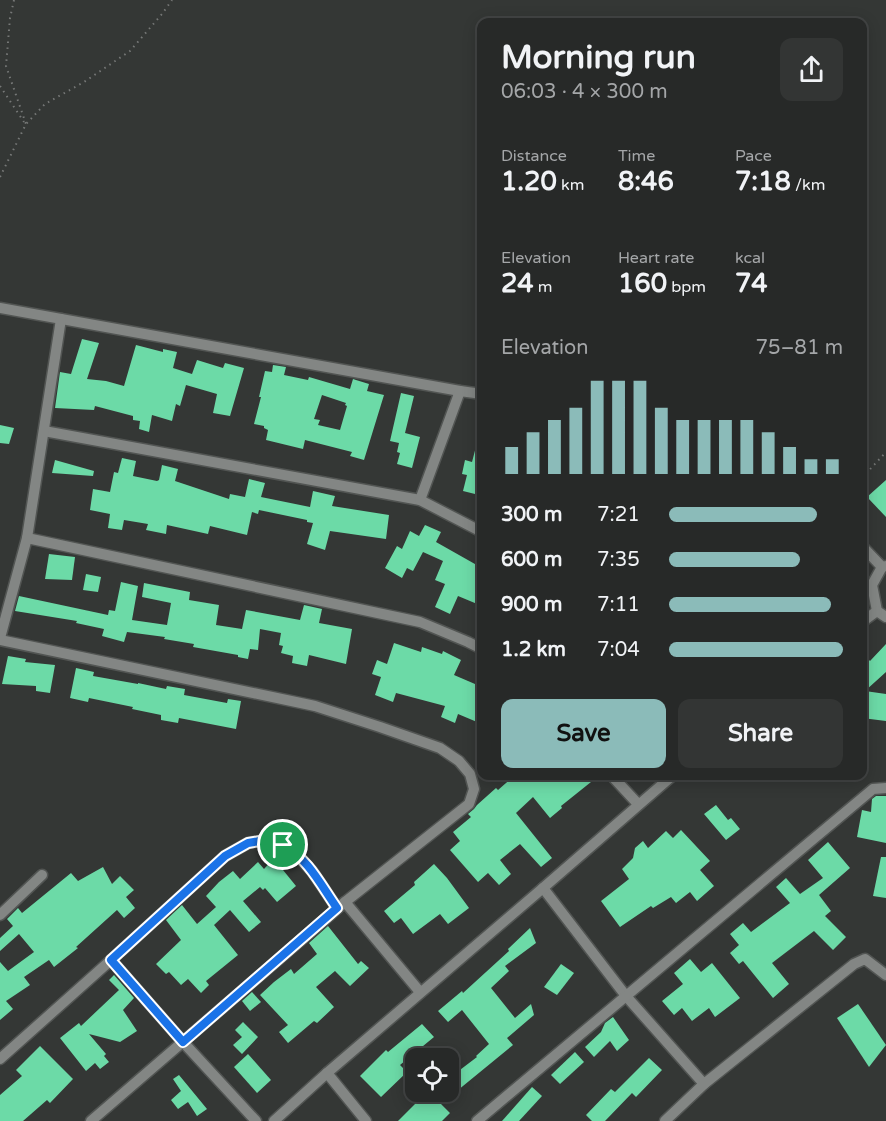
<!DOCTYPE html>
<meta charset="utf-8">
<style>
body{margin:0;font-family:"Varela Round",sans-serif;background:#333534;color:#f1f3f6;height:100vh;display:flex;flex-direction:column;font-size:22px;white-space:nowrap}
*{box-sizing:border-box;margin:0}
p{font-size:20px;color:#a4a6a8}
.icon{flex:none;width:33px;height:33px;fill:none;stroke:currentColor;stroke-width:2;stroke-linecap:round;stroke-linejoin:round}
.map{position:relative;flex:1;overflow:hidden}
.details{position:absolute;left:477px;top:18px;width:390px;height:762px;display:flex;flex-direction:column;background:#272928;border-radius:12px;box-shadow:0 3px 15px #0003,0 0 0 2px #434545}
.details>*{flex:none}
.tools{position:absolute;left:405px;top:1048px;display:grid;gap:12px}
.tools a{display:grid;place-items:center;width:54px;height:54px;border-radius:12px;background:#272928;box-shadow:0 3px 15px #0003,0 0 0 2px #434545;font-size:30px}
.pin{position:absolute;display:grid;place-items:center;width:51px;height:51px;color:#fff;margin:-26px;border:3px solid #fff;border-radius:50%;box-shadow:0 2px 6px #0007}
.round{display:grid;place-items:center;flex:none;width:63px;height:63px;border-radius:12px;background:#333534}
.headline{display:flex;align-items:center;justify-content:space-between;height:102px;padding:0 24px}
h1{font-size:33px;font-weight:700;line-height:45px}
.figures{display:grid;grid-template-columns:repeat(3,1fr);gap:9px;height:102px;padding:6px 24px}
.figures div{display:grid;align-content:center}
.figures b{font-size:26px;font-weight:700}
.figures small{font-size:16px;font-weight:400}
.figures p{font-size:16px}
.chart{height:168px;padding:12px 24px}
.chart p{display:flex;justify-content:space-between}
.chart svg{width:100%;height:108px;margin-top:6px;stroke:#8bbbb9;stroke-width:6}
.action{display:flex;gap:12px;margin-top:auto;padding:12px 24px}
.action a{flex:1;height:69px;border-radius:12px;background:#8bbbb9;color:#111;font-size:24px;font-weight:700;line-height:69px;text-align:center}
.action a+a{background:#333534;color:#f1f3f6}
ul{padding:0 24px;list-style:none;font-size:20px}
li{display:grid;grid-template-columns:96px 72px 1fr;align-items:center;height:45px}
li i{height:15px;border-radius:8px;background:#8bbbb9}
.map>svg:first-child{display:block}
.building{fill:#6cdaa7;fill-rule:evenodd}
.lines{fill:none;stroke-linecap:round;stroke-linejoin:round}
.minor-casing{stroke:#525553;stroke-width:13}
.path{stroke:#767877;stroke-width:2;stroke-dasharray:1.5 4.5;stroke-linecap:butt}
.minor{stroke:#838684;stroke-width:10}
.route-casing{stroke:#fff;stroke-width:12}
.route{stroke:#1a73e8;stroke-width:8}
</style>
<div class="map">
<svg width="886" height="1121" viewBox="0 0 886 1121">
<rect width="100%" height="100%" fill="#343735"/>
<g class="building">
<path d="M82,339L99,343L87,379L106,381L124,386L136,345L163,352V349L177,352L173,368L192,374L197,360L223,368L225,363L244,368L230,416L213,413L217,394L186,385L180,406L176,404L172,421L152,415L149,432L139,429L140,421L133,420V416L95,406L94,410L55,408L60,372L71,374Z"/>
<path d="M273,365L286,367L284,375L308,380L309,377L350,389L353,379L356,380L369,384L367,391L384,395L364,460L350,456L352,452L305,440L303,449L266,440L268,430L264,428V426L254,424L261,397H259L265,371L272,372ZM322,395L346,403L345,405L347,406L340,430L318,425L320,420L314,419Z"/>
<path d="M401,393L414,396L405,433L420,437L412,468L397,464L400,453L397,452L399,443L390,441Z"/>
<path d="M0,425L14,428L9,444L0,443Z"/>
<path d="M478,439L482,440V482L479,495L463,491L467,475L462,474L465,460L472,462Z"/>
<path d="M122,458L136,461L133,476L157,481L159,480L162,465L178,469L175,481L229,499L230,494L245,497L249,479L265,483L261,497L310,507L313,491L335,496L332,506L389,515L386,539L330,531L325,550L307,544L313,523L307,522V520L259,510L258,514L252,512L247,535L210,526L208,534L167,525L166,534L146,530L148,524L124,520L122,530L108,528L110,514L90,510L93,489L110,492L114,472L118,473Z"/>
<path d="M55,460L94,471L93,476L52,473Z"/>
<path d="M886,480V517L867,497Z"/>
<path d="M425,525L441,532L436,542L482,568V606L458,596L450,614L435,607L445,584L435,580L443,561L423,552L413,571L407,568L402,578L385,568L397,546L402,549L410,531L419,536Z"/>
<path d="M49,554L75,557L72,580L45,579Z"/>
<path d="M86,574L101,577L98,592L83,590Z"/>
<path d="M121,582L138,586L132,620L167,625L171,603L142,597L144,583L190,592L189,600L219,605L216,625L242,629L246,610L300,620L304,605L322,609L319,623L352,629L346,664L309,655L307,666L292,663L293,656L281,653L283,646L279,645L281,633L260,629L258,650L250,649L248,659L238,657V655L193,647L194,644L164,639L165,637L127,632L124,642L102,636L104,629L76,623L77,621L15,611L19,596L108,615L109,610L115,611Z"/>
<path d="M394,643L421,652L422,647L442,654L443,651L461,660L454,675L482,687V709L477,722L458,714L455,723L441,717L445,706L396,693L393,702L375,695L381,677L372,674L377,660L387,664Z"/>
<path d="M886,644V672L865,691L886,694V721L862,718V653L870,661Z"/>
<path d="M8,656L26,659L25,662L55,665L50,693L36,691V686L2,684Z"/>
<path d="M76,668L94,672L93,676L138,684V683L166,689L167,686L185,689L184,695L227,703L228,699L241,701L236,729L179,718L178,723L161,720V715L132,709L133,707L89,698L88,702L70,698Z"/>
<path d="M514,776H586L591,782L561,806L562,808L550,818L533,797L516,813L552,858L541,867L520,844L500,860L511,874L499,885L488,873L478,882L450,850L460,841L453,832L471,817L468,814L474,809L477,805L496,788L498,790Z"/>
<path d="M876,796H886V843L857,837L862,810L871,812L872,799Z"/>
<path d="M716,805L728,820L731,818L740,829L726,840L704,814Z"/>
<path d="M681,830L710,861L700,870L714,886L697,901L690,892L676,903L671,897L653,908L651,906L620,927L601,901L629,879L622,869L633,858L635,848L643,841L648,848L666,831L673,838Z"/>
<path d="M828,842L850,868L819,895L831,911L825,916L846,937L833,950L814,931L772,963L789,984L773,998L743,961L739,964L730,953L739,945L730,934L743,923L751,932L790,903L776,887L786,878L800,894L823,878L808,860Z"/>
<path d="M881,857H886V898L873,896Z"/>
<path d="M273,859L284,869L283,870L296,886L277,902L265,888L263,890L260,887L243,901L261,922L249,932L230,910L214,925L238,955L206,981L209,985L201,993L188,979L181,985L169,972L166,974L156,964L181,940L166,920L182,905L197,924L216,907L206,896L219,882L233,871L240,879L258,862L264,869Z"/>
<path d="M434,864L447,878L469,908L448,924L440,914L413,934L401,918L394,923L384,911L415,885L414,882Z"/>
<path d="M103,867L112,884L120,876L134,890L126,897L135,908L124,918L117,910L76,947L78,948L54,967L49,960L24,977L30,985L6,1001L13,1009L0,1020V962L8,971L34,952L19,934L0,951V938L13,926L7,919L18,908L22,913L71,873L78,881Z"/>
<path d="M328,926L358,964L361,961L369,968L350,986L335,971L316,987L334,1007L317,1023L314,1021L288,1043L279,1032L288,1025L260,995L274,982L291,969L294,974L317,954L309,943Z"/>
<path d="M530,928L536,943L505,966L509,971L491,988L515,1018L531,1004L534,1015L507,1038L513,1045L441,1104L450,1113L442,1121H398L427,1092H448V1079L477,1057L476,1056L489,1044L462,1010L448,1022L438,1011L462,991L463,993L509,951L508,949Z"/>
<path d="M690,959L701,972L712,963L740,998L715,1017L709,1008L692,1021L682,1008L674,1015L662,1001L683,984L674,973Z"/>
<path d="M561,964L574,973L557,995L544,987Z"/>
<path d="M114,975L134,998L123,1010L137,1031L120,1042L89,1034L106,1054L104,1056L109,1062L100,1069L95,1063L86,1071L60,1038L79,1023L81,1026L119,990L109,980Z"/>
<path d="M252,992L261,1002L250,1011L242,1001Z"/>
<path d="M858,1004L886,1045L869,1067L837,1018Z"/>
<path d="M613,1017L629,1040L617,1051L610,1041L594,1057L585,1047L601,1032L605,1023Z"/>
<path d="M243,1022L258,1037L242,1054L233,1045L242,1037L235,1030Z"/>
<path d="M422,1024L434,1037L400,1065L407,1072L381,1097L360,1076L386,1050L388,1052Z"/>
<path d="M40,1046L73,1079L50,1103L47,1100L23,1121H0V1095L22,1076L16,1070Z"/>
<path d="M575,1052L584,1062L560,1084L551,1075Z"/>
<path d="M248,1054L271,1080L257,1093L234,1067Z"/>
<path d="M649,1058L662,1070L636,1097L632,1093L605,1121H592L586,1115L611,1089L615,1092Z"/>
<path d="M179,1075L207,1109L197,1116L188,1102L178,1109L171,1100L181,1091L173,1079Z"/>
<path d="M532,1087L542,1096L519,1121H502Z"/>
</g>
<g class="lines">
<g class="minor-casing">
<g id="minor">
<path d="M0,308L460,391L482,394"/>
<path d="M44,431L420,500L482,532"/>
<path d="M420,500L460,391"/>
<path d="M27,538L420,622L468,642L482,649"/>
<path d="M862,546L882,567"/>
<path d="M886,566L882,567L872,585L877,611L886,617"/>
<path d="M862,622L877,611"/>
<path d="M0,638L27,538L61,319"/>
<path d="M0,640L315,706L380,727L440,748L459,761L470,774L474,789L469,804L345,902"/>
<path d="M612,776L638,804"/>
<path d="M543,888L626,996L704,1084"/>
<path d="M0,915L42,875"/>
<path d="M111,960L183,1042L256,1121"/>
<path d="M0,1059L111,960L225,856L248,843L260,841L272,842L283,845L294,852L312,871L337,908"/>
<path d="M327,1073L366,1121"/>
<path d="M91,1121L345,902L420,992"/>
<path d="M274,1121L327,1073L543,888L672,776"/>
<path d="M477,1121L873,789L886,788"/>
<path d="M665,1121L704,1084L854,964L865,959L886,975"/>
</g>
</g>
<g class="path">
<path d="M14,0L10,18L6,66L26,124"/>
<path d="M0,86L24,122"/>
<path d="M0,177L26,124L45,104L84,82L130,51L162,14L172,0"/>
<path d="M862,478L886,452"/>
</g>
<use href="#minor" class="minor"/>
</g>
<g class="lines">
<g class="route-casing">
<path id="route" d="M260,841C268,841 277,842 284,846C308,858 322,887 337,908L183,1042L111,960L225,856L248,843Z"/>
</g>
<use href="#route" class="route"/>
</g>
</svg>
<div class="tools">
<a><svg class="icon" aria-label="locate" viewBox="0 0 24 24"><circle cx="12" cy="12" r="6"/><path d="M12 2v4M12 18v4M2 12h4M18 12h4"/></svg></a>
</div>
<div class="pin" style="left:283px;top:845px;background:#1e9e55"><svg class="icon" aria-label="arrive" viewBox="0 0 24 24"><path d="M6 21V4h12l-3 4 3 4H6"/></svg></div>
<section class="details">
<div class="headline"><div><h1>Morning run</h1><p>06:03 · 4 × 300 m</p></div><a class="round"><svg class="icon" aria-label="share" viewBox="0 0 24 24"><path d="M12 15V3M7 8l5-5 5 5M5 13v7h14v-7"/></svg></a></div>
<div class="figures">
<div><p>Distance</p><b>1.20<small> km</small></b></div>
<div><p>Time</p><b>8:46</b></div>
<div><p>Pace</p><b>7:18<small> /km</small></b></div>
</div>
<div class="figures">
<div><p>Elevation</p><b>24<small> m</small></b></div>
<div><p>Heart rate</p><b>160<small> bpm</small></b></div>
<div><p>kcal</p><b>74</b></div>
</div>
<div class="chart"><p><span>Elevation</span>75–81 m</p>
<svg viewBox="0 0 160 44" preserveAspectRatio="none"><path d="M5 44V33M15 44V27M25 44V22M35 44V17M45 44V6M55 44V6M65 44V6M75 44V17M85 44V22M95 44V22M105 44V22M115 44V22M125 44V27M135 44V33M145 44V38M155 44V38"/></svg>
</div>
<ul>
<li><b>300 m</b>7:21<i style="width:85%"></i></li>
<li><b>600 m</b>7:35<i style="width:75%"></i></li>
<li><b>900 m</b>7:11<i style="width:93%"></i></li>
<li><b>1.2 km</b>7:04<i style="width:100%"></i></li>
</ul>
<div class="action"><a>Save</a><a>Share</a></div>
</section>
</div>
